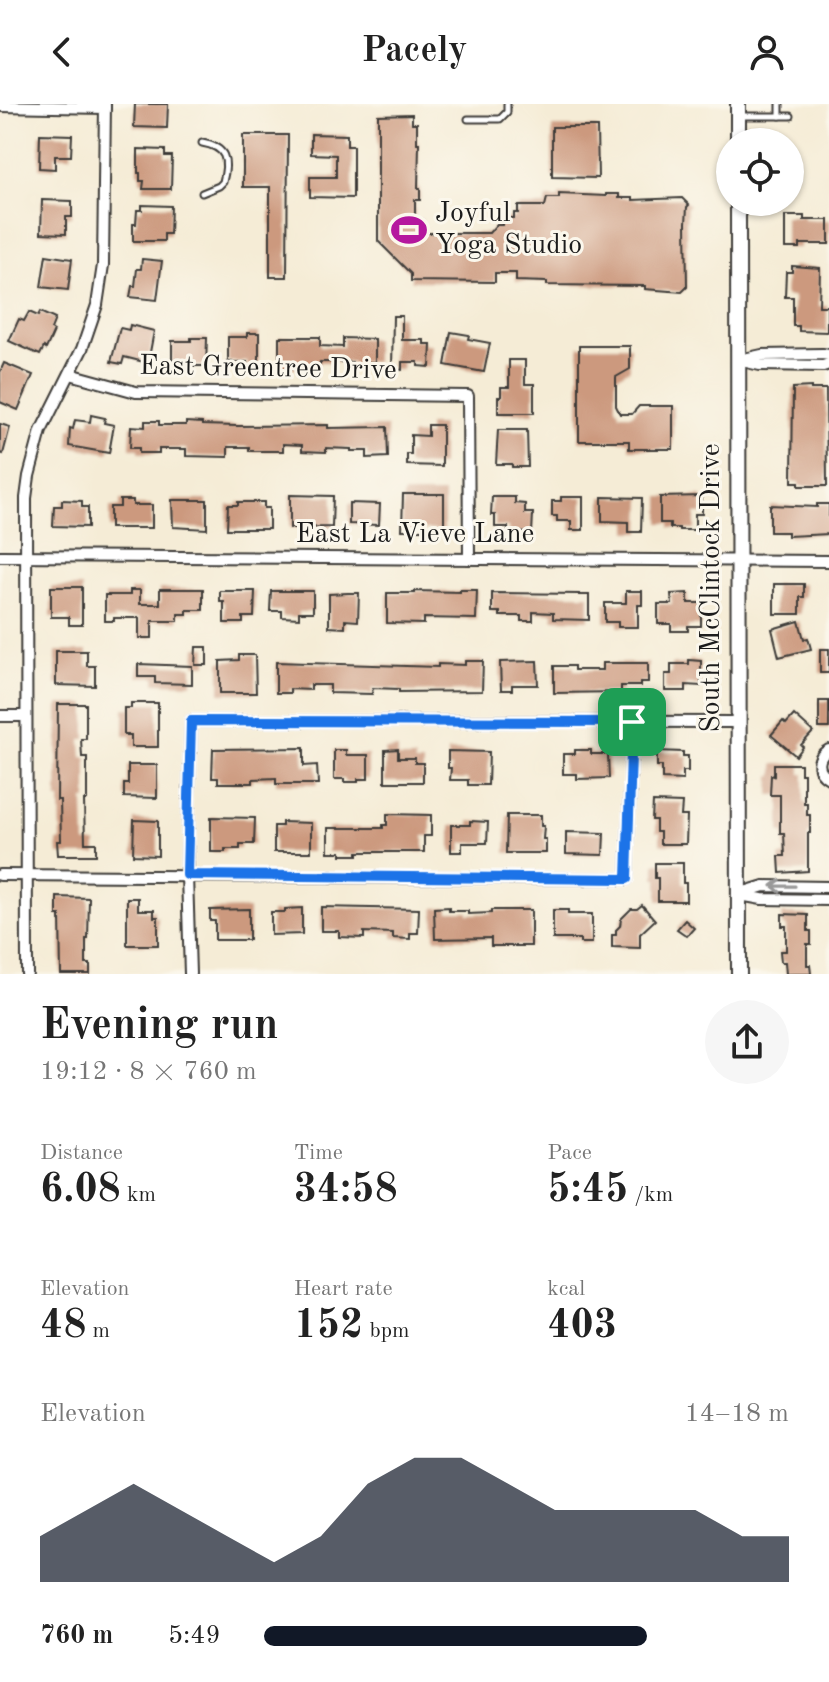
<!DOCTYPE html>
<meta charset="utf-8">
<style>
body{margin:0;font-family:"Old Standard TT",serif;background:#f6f6f6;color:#222;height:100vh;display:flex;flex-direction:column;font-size:30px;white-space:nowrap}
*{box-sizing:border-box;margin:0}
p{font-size:26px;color:#767676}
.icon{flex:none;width:44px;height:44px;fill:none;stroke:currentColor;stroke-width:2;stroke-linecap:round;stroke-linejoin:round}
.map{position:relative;height:870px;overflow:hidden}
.sheet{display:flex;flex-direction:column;background:#fff;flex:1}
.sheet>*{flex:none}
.buttons{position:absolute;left:716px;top:24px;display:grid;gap:16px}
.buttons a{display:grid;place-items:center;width:88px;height:88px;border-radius:50%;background:#fff;box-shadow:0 2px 6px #0004;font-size:40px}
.pin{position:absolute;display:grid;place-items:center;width:68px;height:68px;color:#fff;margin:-34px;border-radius:16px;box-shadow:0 4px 12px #0006}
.round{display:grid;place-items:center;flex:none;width:84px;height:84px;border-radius:42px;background:#f6f6f6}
.summary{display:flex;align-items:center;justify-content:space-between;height:136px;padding:0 40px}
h1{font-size:44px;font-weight:700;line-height:60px}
.metrics{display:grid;grid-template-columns:repeat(3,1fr);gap:12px;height:136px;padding:8px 40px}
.metrics div{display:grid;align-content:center}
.metrics b{font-size:40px;font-weight:700}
.metrics small{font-size:22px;font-weight:400}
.metrics p{font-size:22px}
.chart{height:224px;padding:16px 40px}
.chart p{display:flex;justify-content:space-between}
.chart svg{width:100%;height:144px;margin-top:8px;fill:#111827;opacity:.7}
ul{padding:0 40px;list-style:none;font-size:26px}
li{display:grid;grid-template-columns:128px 96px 1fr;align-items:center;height:60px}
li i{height:20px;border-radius:10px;background:#111827}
header{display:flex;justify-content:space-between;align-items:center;height:104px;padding:0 40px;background:#fff;font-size:36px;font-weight:700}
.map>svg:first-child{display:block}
.building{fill:#cc997e}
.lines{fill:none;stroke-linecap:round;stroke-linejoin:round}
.lane-casing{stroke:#3d3b38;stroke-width:9}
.street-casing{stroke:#3d3b38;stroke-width:14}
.secondary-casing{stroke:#3d3b38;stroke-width:18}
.lane{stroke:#fff;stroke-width:5}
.street{stroke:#fff;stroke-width:10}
.secondary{stroke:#fff;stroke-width:14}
.oneway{stroke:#999}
.route-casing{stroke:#fff;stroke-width:16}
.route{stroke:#1a73e8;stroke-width:10}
.labels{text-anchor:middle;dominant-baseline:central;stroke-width:6;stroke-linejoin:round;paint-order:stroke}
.poi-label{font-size:28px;fill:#1c1c1c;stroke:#fbf7ec;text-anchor:start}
.street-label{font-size:28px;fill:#1c1c1c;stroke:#fbf7ec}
</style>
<header><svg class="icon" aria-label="back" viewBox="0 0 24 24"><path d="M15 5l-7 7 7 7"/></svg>Pacely<svg class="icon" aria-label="person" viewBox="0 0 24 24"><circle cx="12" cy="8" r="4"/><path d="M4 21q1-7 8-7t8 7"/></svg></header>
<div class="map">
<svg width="829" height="870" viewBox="0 0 829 870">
<rect width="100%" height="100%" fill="#fbf7ec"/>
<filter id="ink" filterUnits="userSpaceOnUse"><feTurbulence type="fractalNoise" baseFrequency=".0125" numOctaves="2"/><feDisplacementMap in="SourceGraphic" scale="16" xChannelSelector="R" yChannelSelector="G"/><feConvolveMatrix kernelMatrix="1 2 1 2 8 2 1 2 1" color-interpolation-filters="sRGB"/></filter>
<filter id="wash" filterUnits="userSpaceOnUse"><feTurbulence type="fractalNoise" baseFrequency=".006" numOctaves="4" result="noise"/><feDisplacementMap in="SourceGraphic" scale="32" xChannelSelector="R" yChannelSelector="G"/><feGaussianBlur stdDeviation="1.8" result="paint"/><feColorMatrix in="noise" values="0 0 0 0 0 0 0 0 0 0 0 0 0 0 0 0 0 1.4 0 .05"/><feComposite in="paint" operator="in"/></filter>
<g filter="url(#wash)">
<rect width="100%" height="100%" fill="#f5ecd6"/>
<g id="blocks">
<g class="building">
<path d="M135,0H168L167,24L134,23Z"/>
<path d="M412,10V19H417V39H419L418,84H420V96H415V115H422V129H489L496,121H502V114H514V109H518V102H545L547,94H559V90L606,92V90H619V94H633V96L682,94L689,101L687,103L686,119L687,183L682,188L645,185V182L547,181V178L516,177V169H495V178L411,177V170L378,137V11Z"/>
<path d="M552,23H597L598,74L552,73Z"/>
<path d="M40,30L72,31L71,52H55V65L39,64Z"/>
<path d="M311,30L347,31V42H353V94L310,93V73H336V51L311,50Z"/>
<path d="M243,31H288L287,173H270V83H243Z"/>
<path d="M138,45L165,46V52H172L171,85H143L144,77H140V69H138Z"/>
<path d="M42,96L72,97V113H66V130L41,129Z"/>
<path d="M142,101L171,102L170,130H164V137H133V120H136L137,106H142Z"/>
<path d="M785,112H804V116H829V140H800V144H785Z"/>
<path d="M46,151L72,155L68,186L41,183Z"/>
<path d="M142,155L162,157L157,196L130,193L132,182H135L137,165H141Z"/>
<path d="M792,162L820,164L819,202H827V228L799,227V222H793V193H785L786,168H792Z"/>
<path d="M29,208L38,212L40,208L55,215L51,225L54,227L46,245L44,243L40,251L9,237L19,215L24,217Z"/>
<path d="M393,212H402V236H424V240H431L430,263L418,262V258H402V266L392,265Z"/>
<path d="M130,221L154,227L148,259L124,253L122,260L111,258L120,224L129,226Z"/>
<path d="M451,228L469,231L468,235L490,239L484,268L445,261Z"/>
<path d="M247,229H259V263H247V258H228V233H247Z"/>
<path d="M279,233H320V242L343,243V234L375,235V258H362V264H352V258H320V260H311V265L279,264Z"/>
<path d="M191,234H207L206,262H172V237H191Z"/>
<path d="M579,242H630V265L616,273V302L620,310H632L639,302H673V345H629V337H579Z"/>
<path d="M509,256H525V280H534V309H498V293H501V283H509Z"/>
<path d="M4,259L33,271L18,306L0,298V268Z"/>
<path d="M811,283V285H826L827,382H799V378H792L793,284Z"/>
<path d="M91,311L105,314L104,319L114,321L109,349L69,342L70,324L73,325L75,316L90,318Z"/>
<path d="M145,317H159V321H186V318L202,319V321L237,322L328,321V324L387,323L388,353L367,354V347H351V345L326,344V348L302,347V341L283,340V347H249V343H228V353L186,352V345H159V349H139V344H130L131,322L145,323Z"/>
<path d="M0,320L10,323L3,350L0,349Z"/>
<path d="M428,321H442V362L407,361V350H411V331L428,332Z"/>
<path d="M498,326H527L528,363H512V360H496Z"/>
<path d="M403,390H444V426H402Z"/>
<path d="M290,391L333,392L332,423L290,424Z"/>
<path d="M702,392V410H695V426H679V424H670V419H660V393Z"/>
<path d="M492,393H515V399L525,400V409H533L532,429L508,428V423H495V411H491Z"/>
<path d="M561,393H583V426H571V417H557V412H552V397H561Z"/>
<path d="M602,393L642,394L641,428H628V418L602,417Z"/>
<path d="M62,396L82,397V403H88V423L53,422L54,402H62Z"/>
<path d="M120,396H133V401H152V424H110V403H120Z"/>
<path d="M172,396H207V425L173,423Z"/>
<path d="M238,398H264V404H269V425H227L228,401H238Z"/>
<path d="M349,399L380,400L379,421L349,420Z"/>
<path d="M817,400H829V430L788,432V428H770V401L817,403Z"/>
<path d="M774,480H804V493H800V510H774Z"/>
<path d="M51,483H82V521H69V513H51Z"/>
<path d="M160,485H203V506H187V510H178V517H152V534H139V514H114V517H105V491H130V486H140V500H160Z"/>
<path d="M460,486H477L476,515L424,514V520L387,519V489H415V487L460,488Z"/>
<path d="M220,487H255L254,513H243V519H224V498H220Z"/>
<path d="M271,487H313V508H299V514L282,513V507H270Z"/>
<path d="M626,487H642V501H638V523H618V518H605V499H626Z"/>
<path d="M348,489H359L358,517L345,516V524L329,523V490Z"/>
<path d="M492,489L579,490V491H589V516L553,515V509L533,508V517H521V512H500V508H492Z"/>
<path d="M688,489V499H701V522H688V527H671V520H658V500H672L671,490Z"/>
<path d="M799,517L804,535L808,534L811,545L779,553L772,525Z"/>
<path d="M196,543H207V561H195Z"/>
<rect x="820" y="545" width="9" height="24"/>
<path d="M56,547H87V562H95V582L56,581Z"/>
<path d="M239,551H255L256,589H220V557L239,556Z"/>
<path d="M689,556L701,557V582L686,581V587H665V570H671V560H689Z"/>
<path d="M465,557H483L482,587L399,588V585L373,584L372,590L330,589V581H311V586L290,585V589H276V558L438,563V560L465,561Z"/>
<path d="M537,557L538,581H512V586H501L500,558Z"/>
<path d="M602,559H648V578H640V582H621V588L554,589V562H574V566H602Z"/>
<path d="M138,560L192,562V580L155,579V573H138Z"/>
<rect x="819" y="597" width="10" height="27"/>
<path d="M131,599H158V643H131V631H124V604H131Z"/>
<path d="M58,600H86V635H81L82,653H87V696H84L85,739H96V751H58L57,737H61L60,696H57Z"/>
<path d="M794,611L813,628L801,641L803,643L796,652L771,631L783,617L786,620Z"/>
<path d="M304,644V662L317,661L318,680H276V674L253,675V679H218V674H212L213,645Z"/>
<path d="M398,645V654H415V659H423V678H385V646Z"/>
<path d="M334,646H346V651H368V675H358V678H344V675H334Z"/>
<path d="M575,646H591V650H608L609,674L577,675V670H563V650H575Z"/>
<path d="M448,647L489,648L488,681H468V676H450L451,664H448Z"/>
<path d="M657,647L683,648V652H688V667H683V676L662,675V662H657Z"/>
<path d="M774,660H801V670H804V699H807V711H810V729H808V767L780,769L779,752H785L784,729H780V691H770L771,671L774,672Z"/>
<path d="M128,661H157V694L124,693V680H128Z"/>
<path d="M653,698L682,699L681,712H687L686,740H660V728H656V716H652Z"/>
<path d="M387,710L431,711V732H424V748H358V751H341V748H328V724H383V721H387Z"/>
<path d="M507,711H541V722H544L543,735H546V749H506Z"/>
<path d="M211,713L255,714L254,740H240V745H225V748H211Z"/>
<path d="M134,716L158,717V752L133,751Z"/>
<path d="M470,717L488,718L487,739H462V748H451V721H470Z"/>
<path d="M282,718L311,719V748H274V722H282Z"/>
<path d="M566,728L604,729L603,751L566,750Z"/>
<path d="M655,759H683V779H686V797H658V774H655Z"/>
<path d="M57,793L89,794L88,835H86V860H90V870H61L60,811H57Z"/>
<path d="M127,794H138V806H154V813H158V841H127Z"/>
<path d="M642,801L655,816L640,830V844L612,843V831H616V826L620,822L621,815L631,805H637Z"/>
<path d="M321,803L419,805L418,829H410V835L393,834V829L364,828V834L339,833V827H321Z"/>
<path d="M449,803V807H468V810L491,809V806H531V842H491V834L435,835L434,804Z"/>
<path d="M302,804V830L271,831V808H285V805Z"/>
<path d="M249,805V836H215V817H210V806Z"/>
<path d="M553,806H568V810H592V839H580V835H553Z"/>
<path d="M782,810L808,811V827H811V840H807V861H810L811,870H786L785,858H781L780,847H786V822H782Z"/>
<path d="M685,816L694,824L687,832L677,825Z"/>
</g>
</g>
</g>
<g filter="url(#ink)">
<use href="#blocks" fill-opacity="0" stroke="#3d3b38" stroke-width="2"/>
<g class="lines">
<g class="lane-casing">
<g id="lane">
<path d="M740,12H791"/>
<path d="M780,12V0"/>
<path d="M468,15H500L507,8V0"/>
<path d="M202,39C226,43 229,55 223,78L219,82L202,89"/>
</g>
</g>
<g class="street-casing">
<g id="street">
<path d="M0,2L105,4"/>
<path d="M744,255L762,251L822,250L829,251"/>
<path d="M738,256L760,261L823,262L829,260"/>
<path d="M70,270L136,288L468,292L469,455"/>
<path d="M0,452L829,457"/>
<path d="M0,612H26"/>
<path d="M829,646C816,653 816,667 829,674"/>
<path d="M0,771L627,775L632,618"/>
<path d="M738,790L764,782L829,783"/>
<path d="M740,791L762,795L829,796"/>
<path d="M27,870L26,394L29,372L41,327L82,245L97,201L103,161L105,0"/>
<path d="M190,870L187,771L191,617L737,618"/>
</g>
</g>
<g class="secondary-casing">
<g id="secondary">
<path d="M738,0V38"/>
<path d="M738,98L739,870"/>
</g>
</g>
<use href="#lane" class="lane"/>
<use href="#street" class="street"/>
<use href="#secondary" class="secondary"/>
</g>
<defs><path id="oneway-shaft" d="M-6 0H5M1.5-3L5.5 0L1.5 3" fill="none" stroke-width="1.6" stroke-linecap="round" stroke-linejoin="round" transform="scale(2)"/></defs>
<use class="oneway" href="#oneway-shaft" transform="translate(783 782) rotate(-179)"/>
</g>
<g class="lines" filter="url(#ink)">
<g class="route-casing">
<path id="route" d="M191,617L632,618L627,775L187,771Z"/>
</g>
<use href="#route" class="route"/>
</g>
<defs>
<g id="stadium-bare" transform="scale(2.76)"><path d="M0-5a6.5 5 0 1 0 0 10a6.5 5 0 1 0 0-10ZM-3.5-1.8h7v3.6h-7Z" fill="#b5179e" stroke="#fbf7ec" stroke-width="2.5" paint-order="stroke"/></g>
</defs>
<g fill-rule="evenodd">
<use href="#stadium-bare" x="409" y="126"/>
</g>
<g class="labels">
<g class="poi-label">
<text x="435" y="110">Joyful<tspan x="435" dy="32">Yoga Studio</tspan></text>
</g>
<g class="street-label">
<text transform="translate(268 265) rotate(1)">East Greentree Drive</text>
<text x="415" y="431">East La Vieve Lane</text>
<text transform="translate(712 484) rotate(-90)">South McClintock Drive</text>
</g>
</g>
</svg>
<div class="buttons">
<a><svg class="icon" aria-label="locate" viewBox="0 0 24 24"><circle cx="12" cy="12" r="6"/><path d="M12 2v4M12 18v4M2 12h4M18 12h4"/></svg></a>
</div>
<div class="pin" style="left:632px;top:618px;background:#1e9e55"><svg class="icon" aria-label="arrive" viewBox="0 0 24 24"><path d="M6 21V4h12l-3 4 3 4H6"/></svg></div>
</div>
<section class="sheet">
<div class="summary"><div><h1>Evening run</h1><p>19:12 · 8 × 760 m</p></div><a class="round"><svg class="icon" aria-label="share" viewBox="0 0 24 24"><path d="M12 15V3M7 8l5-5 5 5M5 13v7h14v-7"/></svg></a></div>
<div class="metrics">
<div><p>Distance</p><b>6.08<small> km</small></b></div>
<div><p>Time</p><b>34:58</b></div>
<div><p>Pace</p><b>5:45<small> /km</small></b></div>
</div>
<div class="metrics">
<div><p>Elevation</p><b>48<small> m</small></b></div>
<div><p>Heart rate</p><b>152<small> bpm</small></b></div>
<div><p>kcal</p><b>403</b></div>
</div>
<div class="chart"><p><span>Elevation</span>14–18 m</p>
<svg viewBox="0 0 160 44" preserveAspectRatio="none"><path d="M0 44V30L10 22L20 14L30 22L40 30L50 38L60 30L70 14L80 6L90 6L100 14L110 22L120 22L130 22L140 22L150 30L160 30V44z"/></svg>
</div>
<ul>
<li><b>760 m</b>5:49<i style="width:73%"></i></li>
</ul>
</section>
